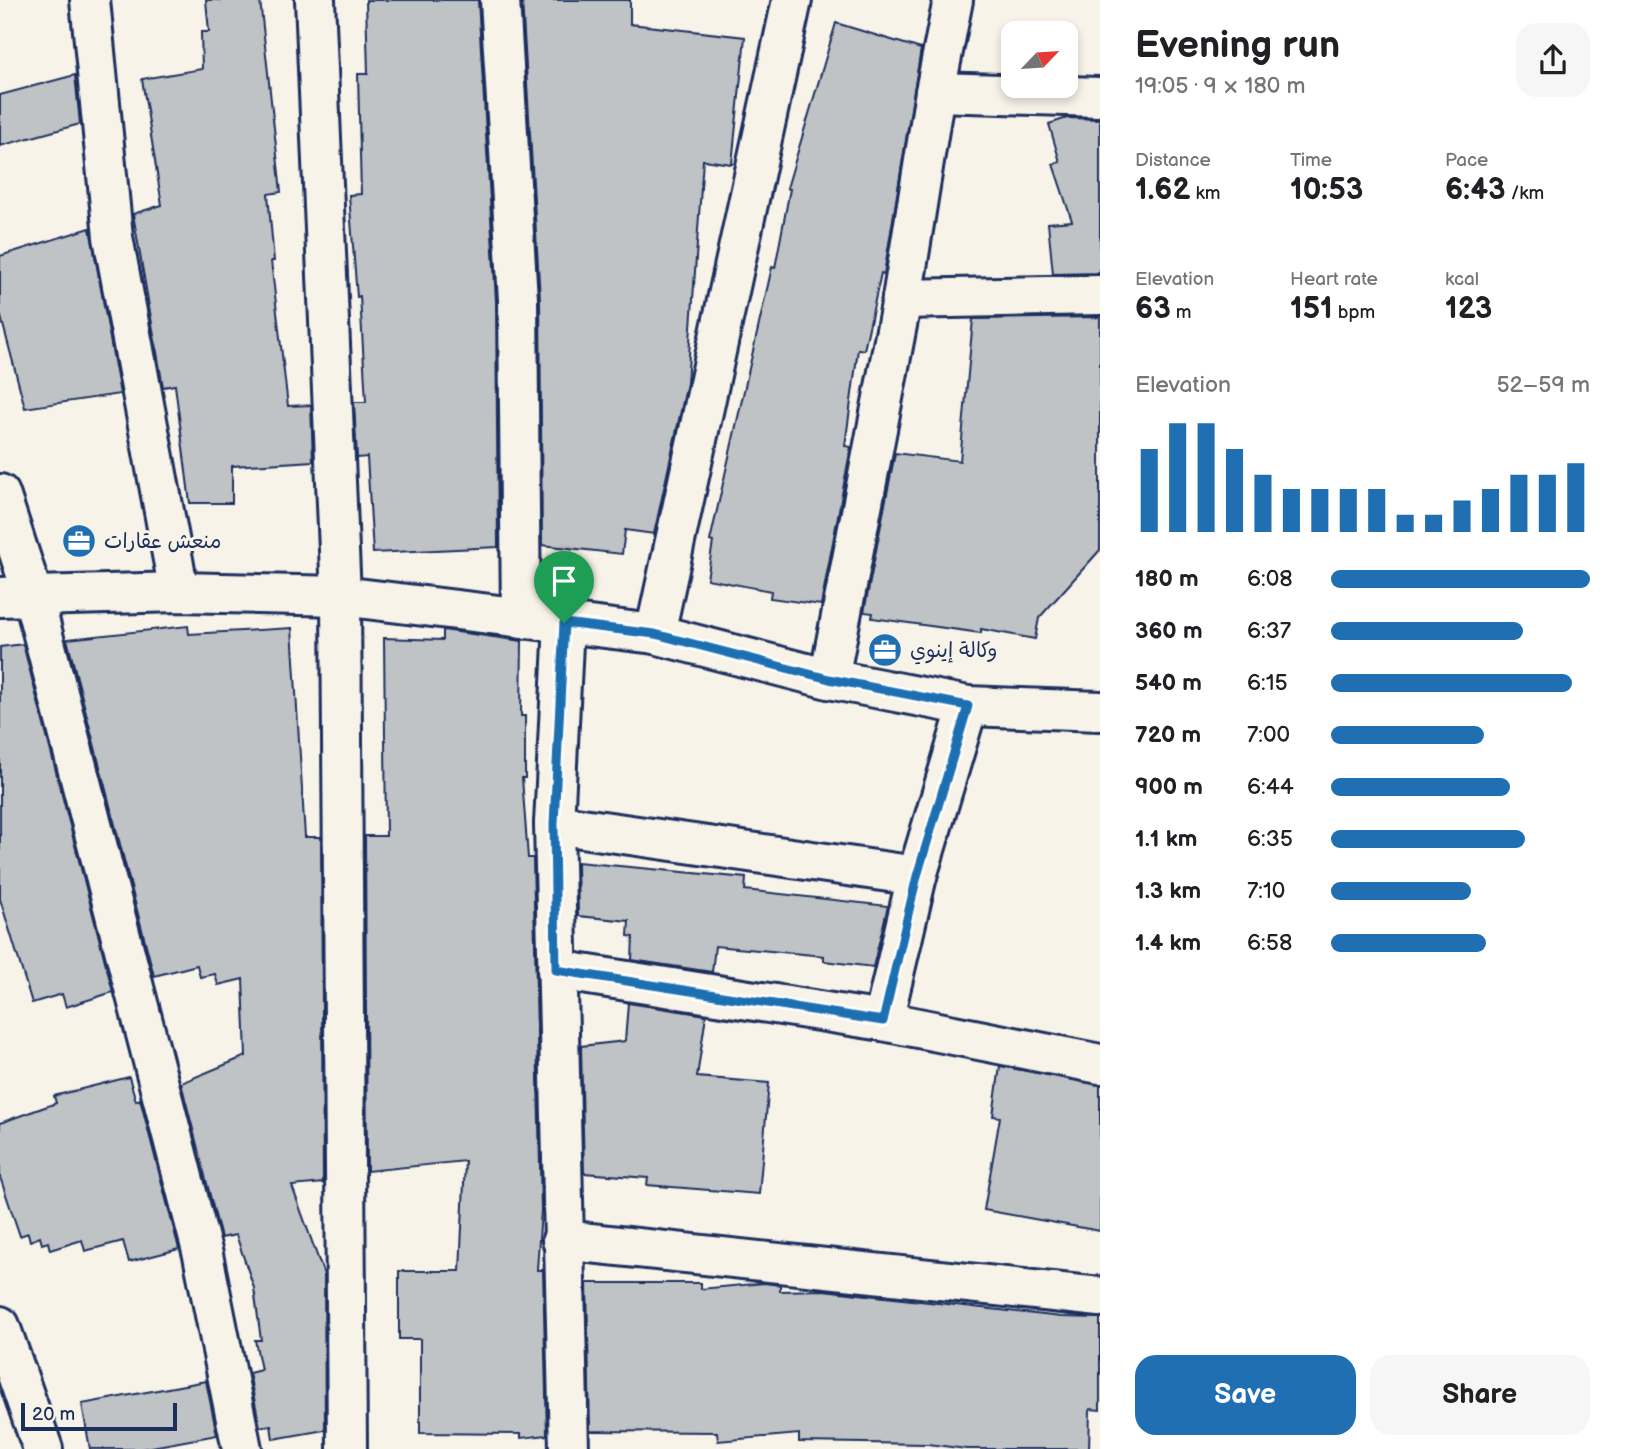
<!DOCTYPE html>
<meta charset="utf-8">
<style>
body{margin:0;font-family:"Balsamiq Sans","Playpen Sans Arabic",sans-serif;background:#f6f6f6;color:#202124;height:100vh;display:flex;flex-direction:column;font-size:26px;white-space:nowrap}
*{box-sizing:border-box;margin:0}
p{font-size:23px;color:#757577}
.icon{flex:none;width:38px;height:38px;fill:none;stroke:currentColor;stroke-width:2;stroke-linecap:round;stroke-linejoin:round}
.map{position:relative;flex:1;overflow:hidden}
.sheet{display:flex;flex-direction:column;background:#fff;width:525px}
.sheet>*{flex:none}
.needle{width:46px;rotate:65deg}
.fabs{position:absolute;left:1001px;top:21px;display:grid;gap:14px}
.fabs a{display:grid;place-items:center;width:77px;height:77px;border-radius:14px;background:#fff;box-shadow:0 4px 10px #0003;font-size:35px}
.scale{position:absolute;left:21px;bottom:18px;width:156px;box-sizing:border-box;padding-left:7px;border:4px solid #1b2f5e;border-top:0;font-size:19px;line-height:24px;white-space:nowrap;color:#1b2f5e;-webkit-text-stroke:5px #f7f3e8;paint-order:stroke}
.pin{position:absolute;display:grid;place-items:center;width:60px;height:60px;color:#fff;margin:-72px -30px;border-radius:50% 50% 50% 0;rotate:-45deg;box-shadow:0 0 7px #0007}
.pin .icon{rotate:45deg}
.round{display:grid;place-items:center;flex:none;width:74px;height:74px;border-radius:21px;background:#f6f6f6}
.overview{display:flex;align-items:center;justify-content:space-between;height:119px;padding:0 35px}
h1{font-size:38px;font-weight:600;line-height:52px}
.figures{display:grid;grid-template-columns:repeat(3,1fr);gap:10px;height:119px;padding:7px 35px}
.figures div{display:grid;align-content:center}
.figures b{font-size:30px;font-weight:600}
.figures small{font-size:19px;font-weight:400}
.figures p{font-size:19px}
.chart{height:196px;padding:14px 35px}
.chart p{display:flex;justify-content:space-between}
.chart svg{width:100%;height:126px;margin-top:7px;stroke:#1f6fb2;stroke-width:6}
.action{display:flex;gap:14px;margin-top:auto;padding:14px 35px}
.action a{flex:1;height:80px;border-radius:21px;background:#1f6fb2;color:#fff;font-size:28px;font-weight:600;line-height:80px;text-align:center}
.action a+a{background:#f6f6f6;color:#202124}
ul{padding:0 35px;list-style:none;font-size:23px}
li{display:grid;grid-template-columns:112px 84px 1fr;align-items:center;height:52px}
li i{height:18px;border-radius:9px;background:#1f6fb2}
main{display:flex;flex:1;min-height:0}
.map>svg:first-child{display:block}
.building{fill:#c0c3c5;stroke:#1b2f5e;stroke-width:2}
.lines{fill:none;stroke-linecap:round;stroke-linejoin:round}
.street-casing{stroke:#1b2f5e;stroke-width:44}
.street{stroke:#f7f3e8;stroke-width:38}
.route-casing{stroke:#fff;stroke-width:14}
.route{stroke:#1f6fb2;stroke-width:9}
.labels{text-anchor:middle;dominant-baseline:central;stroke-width:6;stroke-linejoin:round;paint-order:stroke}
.poi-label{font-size:21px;fill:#1b2f5e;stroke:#f7f3e8;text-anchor:start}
</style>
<main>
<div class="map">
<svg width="1100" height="1449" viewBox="0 0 1100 1449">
<rect width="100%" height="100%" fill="#f7f3e8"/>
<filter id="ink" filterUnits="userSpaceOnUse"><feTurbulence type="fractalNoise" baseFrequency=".0143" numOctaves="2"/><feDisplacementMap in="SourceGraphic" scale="14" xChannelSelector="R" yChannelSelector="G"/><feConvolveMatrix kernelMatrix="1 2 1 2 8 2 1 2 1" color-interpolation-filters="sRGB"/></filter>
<g filter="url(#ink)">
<g class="building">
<path d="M206,0H260L281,192L268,194L274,261H271L288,406L311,405L313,461L232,466V503H190L175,385L163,387L133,214L162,205L142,79L202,69L201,32H209Z"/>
<path d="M366,0H478L496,301L498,547L373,553L367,457L357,458L354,402H366L360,296L357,297L349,195L361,194L358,74H368Z"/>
<path d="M522,0H630V24L745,37L732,164L703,160L687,383L654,534L625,530L622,554L542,545L540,299Z"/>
<path d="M836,23L921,49L884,274L881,273L864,350L858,349L845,446L851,447L821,605L770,598L771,591L707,579L713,542L710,541L772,267L775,268L790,189L787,188Z"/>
<path d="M75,75L80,124L0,146V95Z"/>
<path d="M1067,118L1100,119V273L1053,274L1048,223L1072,221L1053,164L1060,162L1049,124Z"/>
<path d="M90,228L120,394L25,408L0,313V256Z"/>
<path d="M1100,317V550L1039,618L1035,639L981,629V633L872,618L873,613L864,612L895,453L960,461L973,319Z"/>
<path d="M188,626L189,634L292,628L305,837H321L323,1183L292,1186L324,1275L325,1430L273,1439L271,1425L260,1427L249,1373L261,1370L255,1340H261L254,1288L236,1235L221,1238L181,1083L246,1056L243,979L218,985L215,974L200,977L197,965L154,976L67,639Z"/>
<path d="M443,630L522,641L521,716H525V778H522L528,858H533L541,1210L537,1270H543L547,1435L521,1438V1434L420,1433V1339H399V1271H460L465,1161L367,1171L365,836H386L384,638L443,640Z"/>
<path d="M23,644L113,992L66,1007L62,994L32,1003L0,899V647Z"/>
<path d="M577,862L746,878L745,890L888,906L873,967L824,961V956L715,946L712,972L632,960L633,937L628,936L629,921L578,916Z"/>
<path d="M628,1003L706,1015L697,1077L769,1083L759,1194L647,1185L648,1178L584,1173L581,1046L625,1041Z"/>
<path d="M1000,1066L1100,1085V1231L984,1210L1000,1117L993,1116Z"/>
<path d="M129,1077L136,1101L140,1099L179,1249L129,1262L123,1241L85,1251L82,1240L50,1250L48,1242L42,1244L40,1237L30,1241L28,1233L20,1236L0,1177V1123L56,1103L54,1096Z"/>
<path d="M587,1283H701V1289L764,1283L780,1285V1291L823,1290L1061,1317L1100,1318V1410L1090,1409L1089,1449H966L928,1444L799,1442V1434L718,1441L717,1432L590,1431Z"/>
<path d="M206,1381L217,1435L141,1449H90L82,1404Z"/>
</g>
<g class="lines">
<g class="street-casing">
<g id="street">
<path d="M90,0L113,237L179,592"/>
<path d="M315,0L341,596L347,1449"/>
<path d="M500,0L518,300L521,619"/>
<path d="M935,92L1100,97"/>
<path d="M902,299L1100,295"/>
<path d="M0,494L33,596L203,1255L242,1449"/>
<path d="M0,597L179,592L341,596L655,634L829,679L968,706L1100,711"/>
<path d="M564,623L554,824L569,1449"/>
<path d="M655,634L792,0"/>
<path d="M829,679L902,299L935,92L953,0"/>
<path d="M554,824L917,876"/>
<path d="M557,970L883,1021L1100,1064"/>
<path d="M883,1021L917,876L968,706"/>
<path d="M562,1240L1100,1297"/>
<path d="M0,1326L43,1449"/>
</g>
</g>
<use href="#street" class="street"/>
</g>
</g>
<g class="lines" filter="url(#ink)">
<g class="route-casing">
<path id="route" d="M564,623L655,634L829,679L968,706L917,876L883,1021L556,970L554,824Z"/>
</g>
<use href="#route" class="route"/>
</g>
<defs>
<g id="office-disc" transform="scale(1.75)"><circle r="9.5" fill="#1f6fb2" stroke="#f7f3e8"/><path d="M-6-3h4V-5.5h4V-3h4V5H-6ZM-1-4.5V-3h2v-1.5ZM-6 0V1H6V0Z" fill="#fff"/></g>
</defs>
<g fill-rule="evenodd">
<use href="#office-disc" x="79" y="541"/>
<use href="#office-disc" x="885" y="650"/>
</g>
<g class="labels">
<g class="poi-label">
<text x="104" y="541">منعش عقارات</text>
<text x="910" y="650">وكالة إينوي</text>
</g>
</g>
</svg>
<div class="fabs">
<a><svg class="needle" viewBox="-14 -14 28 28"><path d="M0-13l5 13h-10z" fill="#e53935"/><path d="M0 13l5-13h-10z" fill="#757577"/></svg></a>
</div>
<div class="scale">20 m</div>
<div class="pin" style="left:564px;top:623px;background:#1e9e55"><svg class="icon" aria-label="arrive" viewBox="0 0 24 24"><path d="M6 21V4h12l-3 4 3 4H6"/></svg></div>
</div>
<section class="sheet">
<div class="overview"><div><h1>Evening run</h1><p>19:05 · 9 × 180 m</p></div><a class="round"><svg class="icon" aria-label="share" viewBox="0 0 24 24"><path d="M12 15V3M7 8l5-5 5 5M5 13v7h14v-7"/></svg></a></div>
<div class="figures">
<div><p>Distance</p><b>1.62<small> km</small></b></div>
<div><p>Time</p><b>10:53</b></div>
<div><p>Pace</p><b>6:43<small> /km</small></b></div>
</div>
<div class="figures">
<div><p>Elevation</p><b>63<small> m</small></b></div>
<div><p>Heart rate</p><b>151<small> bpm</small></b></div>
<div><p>kcal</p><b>123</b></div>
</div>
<div class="chart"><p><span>Elevation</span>52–59 m</p>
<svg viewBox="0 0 160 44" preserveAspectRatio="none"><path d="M5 44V15M15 44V6M25 44V6M35 44V15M45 44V24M55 44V29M65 44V29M75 44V29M85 44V29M95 44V38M105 44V38M115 44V33M125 44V29M135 44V24M145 44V24M155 44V20"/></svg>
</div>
<ul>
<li><b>180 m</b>6:08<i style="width:100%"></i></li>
<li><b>360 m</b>6:37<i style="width:74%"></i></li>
<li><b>540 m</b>6:15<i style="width:93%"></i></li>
<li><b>720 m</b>7:00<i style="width:59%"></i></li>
<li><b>900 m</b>6:44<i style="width:69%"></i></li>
<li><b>1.1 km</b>6:35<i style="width:75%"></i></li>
<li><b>1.3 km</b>7:10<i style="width:54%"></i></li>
<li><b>1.4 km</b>6:58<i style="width:60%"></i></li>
</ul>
<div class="action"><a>Save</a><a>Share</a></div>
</section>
</main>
